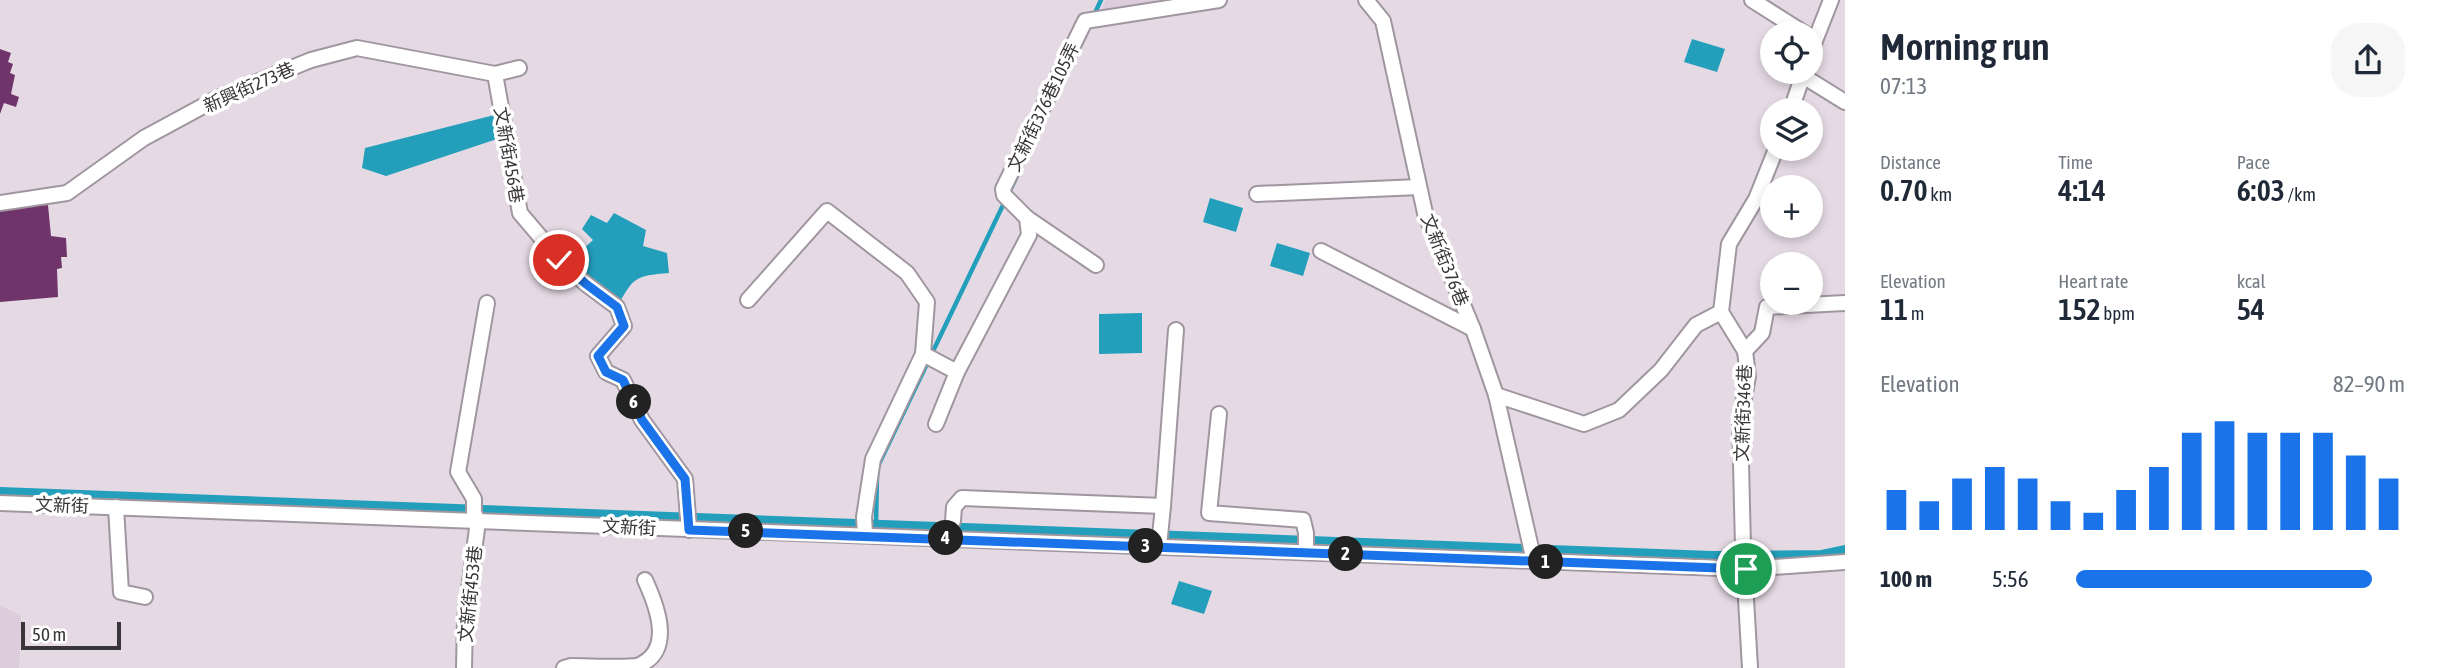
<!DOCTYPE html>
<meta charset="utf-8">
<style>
body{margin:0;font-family:"Asap Condensed","Noto Sans TC",sans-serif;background:#f6f6f7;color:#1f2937;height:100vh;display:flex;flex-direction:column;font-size:26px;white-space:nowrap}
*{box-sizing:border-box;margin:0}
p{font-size:23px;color:#747a83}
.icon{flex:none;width:38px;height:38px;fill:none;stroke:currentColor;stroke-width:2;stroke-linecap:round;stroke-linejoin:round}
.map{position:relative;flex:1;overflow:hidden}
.side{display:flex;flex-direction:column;background:#fff;width:595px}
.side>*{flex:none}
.controls{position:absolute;left:1760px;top:21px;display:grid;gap:14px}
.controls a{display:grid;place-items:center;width:63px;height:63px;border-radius:50%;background:#fff;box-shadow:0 4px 10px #0003;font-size:35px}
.scale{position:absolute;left:21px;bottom:18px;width:100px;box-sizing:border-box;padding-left:7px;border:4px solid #393538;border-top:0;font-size:19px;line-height:24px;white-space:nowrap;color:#393538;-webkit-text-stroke:5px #fff;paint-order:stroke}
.pin{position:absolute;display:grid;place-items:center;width:60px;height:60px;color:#fff;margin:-30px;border:4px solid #fff;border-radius:50%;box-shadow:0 2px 7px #0007}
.km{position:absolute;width:35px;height:35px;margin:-18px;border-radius:50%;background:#222;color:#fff;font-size:19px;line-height:35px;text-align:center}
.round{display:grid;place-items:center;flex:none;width:74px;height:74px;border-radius:28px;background:#f6f6f7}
.headline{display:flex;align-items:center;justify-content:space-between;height:119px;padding:0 35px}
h1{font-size:38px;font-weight:600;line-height:52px}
.figures{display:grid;grid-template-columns:repeat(3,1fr);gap:10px;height:119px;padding:7px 35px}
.figures div{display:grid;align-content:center}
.figures b{font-size:30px;font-weight:600}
.figures small{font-size:19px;font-weight:400}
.figures p{font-size:19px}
.chart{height:196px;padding:14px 35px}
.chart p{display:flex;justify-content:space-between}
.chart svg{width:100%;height:126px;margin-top:7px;stroke:#1a73e8;stroke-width:6}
ul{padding:0 35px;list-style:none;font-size:23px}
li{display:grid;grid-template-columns:112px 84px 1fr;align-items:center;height:52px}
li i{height:18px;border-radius:9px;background:#1a73e8}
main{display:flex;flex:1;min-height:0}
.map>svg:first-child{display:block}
.built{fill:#ddccdb}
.water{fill:#239fbc}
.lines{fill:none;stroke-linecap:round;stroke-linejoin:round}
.stream{stroke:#239fbc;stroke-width:4.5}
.canal{stroke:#239fbc;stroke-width:14}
.building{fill:#6f356b}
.minor-casing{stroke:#a0969f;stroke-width:18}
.minor{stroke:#fff;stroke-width:14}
.route-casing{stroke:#fff;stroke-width:14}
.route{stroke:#1a73e8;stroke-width:9}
.labels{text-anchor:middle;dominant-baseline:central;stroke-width:7;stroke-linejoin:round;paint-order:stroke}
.street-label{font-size:18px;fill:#393538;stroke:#fff}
</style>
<main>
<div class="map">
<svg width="1845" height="668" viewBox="0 0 1845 668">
<rect width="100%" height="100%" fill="#e5dae4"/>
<g class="built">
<path d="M1106,0H1214L1101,10Z"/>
<path d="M0,605L21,616L19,668H0Z"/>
</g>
<g class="water">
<path d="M1692,39L1725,49L1717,72L1684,62Z"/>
<path d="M502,113L506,136L386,176L362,168L365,148Z"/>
<path d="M1210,198L1243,208L1236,232L1203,222Z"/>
<path d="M614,213L646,230L643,246L667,253L669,273C634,276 634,277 617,307L566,265L593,240L582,229L591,215L607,223Z"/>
<path d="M1277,243L1310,253L1303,276L1270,266Z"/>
<path d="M1142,313V353L1099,354V314Z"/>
<path d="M1179,581L1212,591L1204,614L1171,604Z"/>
</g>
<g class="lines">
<g class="stream">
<path d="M1094,15L1101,0"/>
<path d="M878,466L1016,178"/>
<path d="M876,527L877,475"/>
</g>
<path class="canal" d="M0,494L1712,558L1821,557L1845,552"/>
</g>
<g class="building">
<path d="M0,49L11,53L8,62L13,64L10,73L15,75L11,94L19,97L16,107L4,103L0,114Z"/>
<path d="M48,205L51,236L66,238L67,257H61L62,268L57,269L58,297L0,302V208Z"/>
</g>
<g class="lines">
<g class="minor-casing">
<g id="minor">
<path d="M1366,0L1383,21L1425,213L1473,329L1496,395L1534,561"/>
<path d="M1752,0L1804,33"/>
<path d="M1811,51L1831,0"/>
<path d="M495,74L520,213L560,260L586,284L617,307L624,326L598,356L606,372L623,380L642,420L685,479L689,530"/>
<path d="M1803,76L1845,102"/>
<path d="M1791,110L1804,72"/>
<path d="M1257,194L1419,187"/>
<path d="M0,203L67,193L144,138L218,98L311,60L357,48L495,74L519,68"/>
<path d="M1027,218L1096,265"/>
<path d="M1321,251L1473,329"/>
<path d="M748,300L827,211L907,273L927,302L923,354L873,459L864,517L865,535"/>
<path d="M1745,351L1762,333L1767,307L1845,303"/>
<path d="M923,354L957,372"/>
<path d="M1496,395L1584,424L1619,410L1661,370L1696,325L1721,312"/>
<path d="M1219,414L1209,513L1303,520L1306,533V552"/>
<path d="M936,424L957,372L1029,235L1027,218L1004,195L1003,189L1085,21L1219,0"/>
<path d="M0,503L1746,569L1845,562"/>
<path d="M116,507L121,592L145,597"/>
<path d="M953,521L954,507L962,498L1163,506L1176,330"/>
<path d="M1159,546L1163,506"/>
<path d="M464,668L465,619L478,521L474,513V499L458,472L487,303"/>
<path d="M564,668L571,666C589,666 622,668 637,666C675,652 657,606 645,580"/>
<path d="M1750,668L1743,547L1740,421L1748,376L1745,351L1721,312L1729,244L1756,199L1776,149"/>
</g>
</g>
<use href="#minor" class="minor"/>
</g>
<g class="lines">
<g class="route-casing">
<path id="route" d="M559,260L586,284L617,307L624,326L598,356L606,372L623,380L642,420L685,479L689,530L1746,569"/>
</g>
<use href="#route" class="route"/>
</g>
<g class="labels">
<g class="street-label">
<text transform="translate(249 87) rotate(-24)">新興街273巷</text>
<text transform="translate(1043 107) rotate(-64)">文新街376巷105弄</text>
<text transform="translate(509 155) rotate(80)">文新街456巷</text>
<text transform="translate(1445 260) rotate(68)">文新街376巷</text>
<text transform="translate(1743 413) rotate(-88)">文新街346巷</text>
<text transform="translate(62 505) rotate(2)">文新街</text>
<text transform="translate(629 527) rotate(3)">文新街</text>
<text transform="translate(470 594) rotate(-84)">文新街453巷</text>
</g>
</g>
</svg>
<div class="controls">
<a><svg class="icon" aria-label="locate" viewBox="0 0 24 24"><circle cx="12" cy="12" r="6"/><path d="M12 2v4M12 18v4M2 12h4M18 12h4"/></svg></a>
<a><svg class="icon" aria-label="layers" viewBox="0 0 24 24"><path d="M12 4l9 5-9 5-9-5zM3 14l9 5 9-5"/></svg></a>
<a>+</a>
<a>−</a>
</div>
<div class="scale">50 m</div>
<div class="pin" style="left:1746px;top:569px;background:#1e9e55"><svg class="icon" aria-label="arrive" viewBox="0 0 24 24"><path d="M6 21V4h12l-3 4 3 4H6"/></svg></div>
<div class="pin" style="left:559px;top:260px;background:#d93025"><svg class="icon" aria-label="check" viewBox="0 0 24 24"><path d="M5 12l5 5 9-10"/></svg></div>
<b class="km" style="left:1546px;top:562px">1</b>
<b class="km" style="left:1346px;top:554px">2</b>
<b class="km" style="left:1146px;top:546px">3</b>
<b class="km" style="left:946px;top:538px">4</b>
<b class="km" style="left:746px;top:531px">5</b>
<b class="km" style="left:634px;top:402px">6</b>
</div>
<section class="side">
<div class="headline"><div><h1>Morning run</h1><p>07:13</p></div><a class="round"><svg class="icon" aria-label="share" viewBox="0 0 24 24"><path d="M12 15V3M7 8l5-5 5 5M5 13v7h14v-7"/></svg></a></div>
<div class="figures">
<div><p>Distance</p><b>0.70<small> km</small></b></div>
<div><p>Time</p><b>4:14</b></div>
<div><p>Pace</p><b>6:03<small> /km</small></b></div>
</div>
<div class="figures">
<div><p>Elevation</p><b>11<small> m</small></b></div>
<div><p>Heart rate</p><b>152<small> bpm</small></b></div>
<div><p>kcal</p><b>54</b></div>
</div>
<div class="chart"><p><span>Elevation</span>82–90 m</p>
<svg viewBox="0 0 160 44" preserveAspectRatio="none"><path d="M5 44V30M15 44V34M25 44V26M35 44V22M45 44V26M55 44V34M65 44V38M75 44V30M85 44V22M95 44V10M105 44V6M115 44V10M125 44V10M135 44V10M145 44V18M155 44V26"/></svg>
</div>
<ul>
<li><b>100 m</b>5:56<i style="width:90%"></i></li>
</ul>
</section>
</main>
